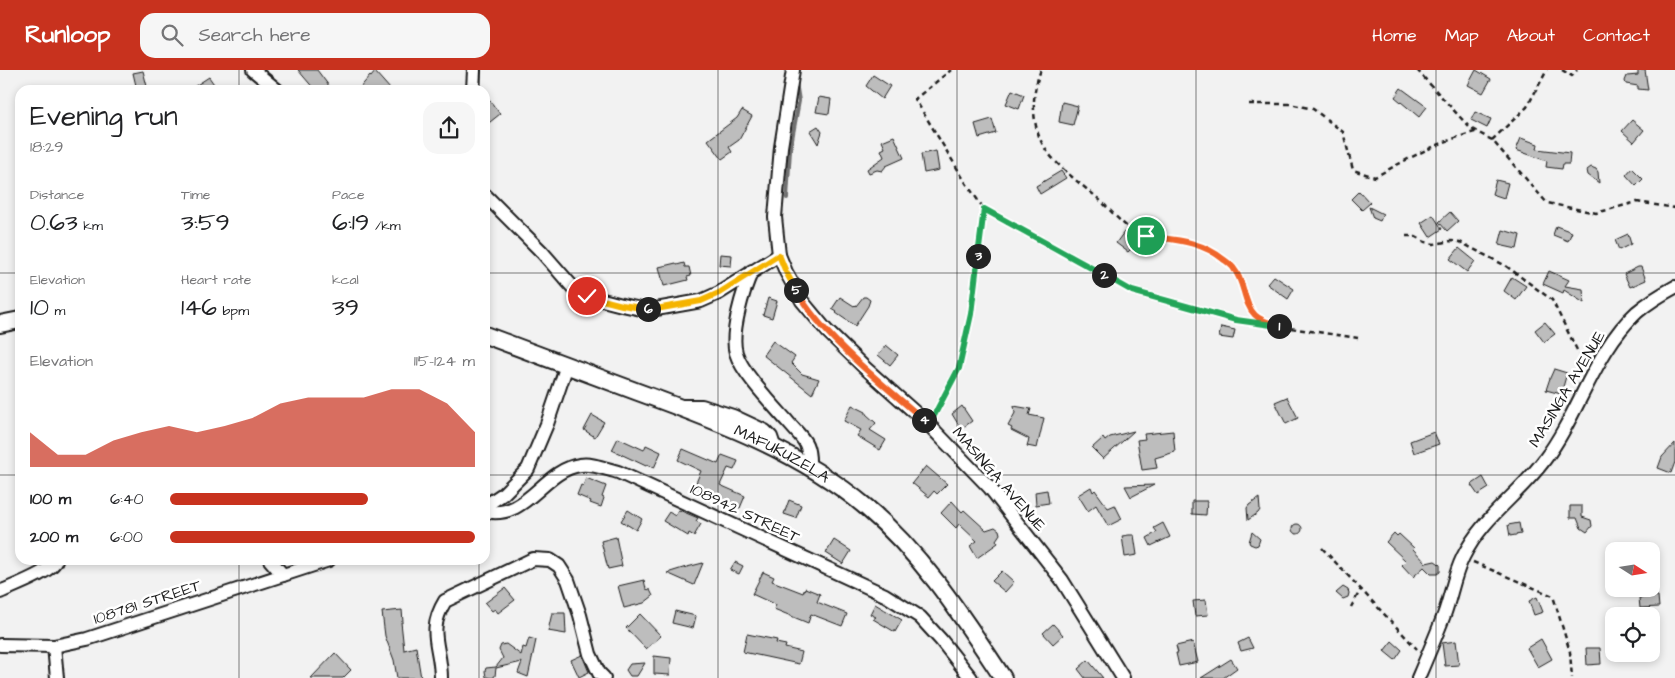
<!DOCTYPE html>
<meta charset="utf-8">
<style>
body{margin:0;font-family:"Architects Daughter",sans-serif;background:#f6f6f6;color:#202124;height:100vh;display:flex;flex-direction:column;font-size:19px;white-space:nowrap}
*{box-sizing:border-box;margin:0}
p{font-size:16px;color:#757577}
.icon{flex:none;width:28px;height:28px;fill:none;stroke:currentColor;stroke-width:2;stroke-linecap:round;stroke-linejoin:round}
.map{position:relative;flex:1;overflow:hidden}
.side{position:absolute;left:15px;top:15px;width:475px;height:480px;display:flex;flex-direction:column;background:#fff;border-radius:15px;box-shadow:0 2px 8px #0003}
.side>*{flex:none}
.needle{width:32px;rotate:102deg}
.fabs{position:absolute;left:1605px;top:472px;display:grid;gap:10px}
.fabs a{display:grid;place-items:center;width:55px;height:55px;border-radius:10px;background:#fff;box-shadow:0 2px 8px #0003;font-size:25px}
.pin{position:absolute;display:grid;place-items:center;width:42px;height:42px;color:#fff;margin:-21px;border:2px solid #fff;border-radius:50%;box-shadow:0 1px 5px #0007}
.km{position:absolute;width:25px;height:25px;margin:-12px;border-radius:50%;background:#222;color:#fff;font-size:14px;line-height:25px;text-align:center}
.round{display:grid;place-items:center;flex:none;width:52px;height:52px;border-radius:15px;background:#f6f6f6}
.summary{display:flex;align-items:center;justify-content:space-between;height:85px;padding:0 15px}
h1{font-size:28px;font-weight:600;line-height:38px}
.stats{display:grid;grid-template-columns:repeat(3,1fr);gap:8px;height:85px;padding:5px 15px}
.stats div{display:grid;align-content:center}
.stats b{font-size:25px;font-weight:600}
.stats small{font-size:14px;font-weight:400}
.stats p{font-size:14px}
.chart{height:140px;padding:10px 15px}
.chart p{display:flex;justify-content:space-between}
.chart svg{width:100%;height:90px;margin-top:5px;fill:#c8321e;opacity:.7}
ul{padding:0 15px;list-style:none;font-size:16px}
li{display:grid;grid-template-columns:80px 60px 1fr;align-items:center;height:38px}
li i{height:12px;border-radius:6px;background:#c8321e}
header{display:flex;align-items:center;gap:30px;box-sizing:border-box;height:70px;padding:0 25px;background:#c8321e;color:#fff}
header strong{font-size:24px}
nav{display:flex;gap:28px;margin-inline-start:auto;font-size:18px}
.search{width:350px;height:45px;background:#f6f6f6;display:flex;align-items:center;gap:12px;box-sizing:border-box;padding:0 18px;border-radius:15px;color:#757577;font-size:19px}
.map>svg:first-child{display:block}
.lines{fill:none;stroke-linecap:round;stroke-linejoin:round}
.stream{stroke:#707070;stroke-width:4}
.building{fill:#bdbdbd;stroke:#1c1c1c}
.minor-casing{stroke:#1c1c1c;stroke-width:16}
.major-casing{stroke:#1c1c1c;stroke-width:20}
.path{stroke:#1c1c1c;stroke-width:2.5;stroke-dasharray:5 4;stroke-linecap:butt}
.minor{stroke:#fff;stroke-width:12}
.major{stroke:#fff;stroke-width:16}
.split-1-casing{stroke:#fff;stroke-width:10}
.split-2-casing{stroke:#fff;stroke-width:10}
.split-3-casing{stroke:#fff;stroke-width:10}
.split-4-casing{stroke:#fff;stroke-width:10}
.split-5-casing{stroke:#fff;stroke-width:10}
.split-6-casing{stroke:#fff;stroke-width:10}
.split-7-casing{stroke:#fff;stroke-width:10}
.split-1{stroke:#f0652b;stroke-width:6}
.split-2{stroke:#22a559;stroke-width:6}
.split-3{stroke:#22a559;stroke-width:6}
.split-4{stroke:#22a559;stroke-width:6}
.split-5{stroke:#f0652b;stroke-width:6}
.split-6{stroke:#f5b400;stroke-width:6}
.split-7{stroke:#f5b400;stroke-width:6}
.grid{fill:none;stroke:#1c1c1c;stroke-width:1;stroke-opacity:0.55}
.labels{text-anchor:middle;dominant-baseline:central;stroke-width:5;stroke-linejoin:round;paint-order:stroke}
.street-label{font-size:16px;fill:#1c1c1c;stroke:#fff}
</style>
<header>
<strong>Runloop</strong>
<div class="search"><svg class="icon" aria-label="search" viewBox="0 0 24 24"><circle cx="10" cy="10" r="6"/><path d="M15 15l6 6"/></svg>Search here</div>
<nav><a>Home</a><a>Map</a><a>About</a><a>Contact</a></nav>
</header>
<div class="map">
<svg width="1675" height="608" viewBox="0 0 1675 608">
<rect width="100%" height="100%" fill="#f2f2f2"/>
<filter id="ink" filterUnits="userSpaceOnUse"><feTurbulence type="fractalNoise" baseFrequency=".02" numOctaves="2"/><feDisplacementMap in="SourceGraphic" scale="10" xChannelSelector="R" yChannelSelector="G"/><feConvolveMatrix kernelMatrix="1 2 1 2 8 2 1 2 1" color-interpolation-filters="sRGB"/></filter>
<g filter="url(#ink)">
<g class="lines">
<path class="stream" d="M787,128L790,80L799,31L796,12"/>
</g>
<g class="building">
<path d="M298,0H317L332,20H315Z"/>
<path d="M1476,0L1491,9L1483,23L1468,15Z"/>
<path d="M1638,0H1645L1648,20L1638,19V16L1626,14L1625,11L1627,6L1638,5Z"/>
<path d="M143,1L148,20H137L133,3Z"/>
<path d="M375,2L391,20H358L370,6L371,7Z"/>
<path d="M873,5L890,16L882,29L866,16Z"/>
<path d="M209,7L218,20H189Z"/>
<path d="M1401,18L1427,37L1419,47L1395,27Z"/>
<path d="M1012,20L1024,25L1019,39L1006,34Z"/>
<path d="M485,24L500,44L485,56Z"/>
<path d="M819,27L831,29L829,44L816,42Z"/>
<path d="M1062,32L1078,36L1073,55L1059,52Z"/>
<path d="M742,40L752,46L739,70L729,77L732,82L722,89L708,70L737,48Z"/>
<path d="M1475,42L1491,49L1487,58L1471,50Z"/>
<path d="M992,49L996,63L979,68L975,54Z"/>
<path d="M1632,50L1644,60L1634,72L1622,61Z"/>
<path d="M818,56L822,62L818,74L810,61Z"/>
<path d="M894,66L904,88L886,96L882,101L877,100L869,103L867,99L884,87L881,80L885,78L882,71Z"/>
<path d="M1521,68L1538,74L1537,79L1570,83L1569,94H1563L1562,99L1546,97L1547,91L1516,80Z"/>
<path d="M936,81L939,100L924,103L921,84Z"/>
<path d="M1591,97L1596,99L1598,102L1599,113L1588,105L1587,100Z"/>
<path d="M1632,98L1643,109L1636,116L1626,105Z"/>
<path d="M1061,101L1066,108L1040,124L1036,116Z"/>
<path d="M1496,110L1508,113L1504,128L1492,124Z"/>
<path d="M1359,121L1370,133L1362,140L1351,129Z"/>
<path d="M1369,137L1383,144L1380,151L1373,148Z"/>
<path d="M1450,142L1458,151L1447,161L1439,152Z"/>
<path d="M1433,145L1442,159L1430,167L1421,153Z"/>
<path d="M1556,156L1572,162L1568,171L1553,165Z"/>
<path d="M1503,160L1520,165L1517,179L1499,175Z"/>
<path d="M1124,162L1138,170L1137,171L1143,176L1137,184L1131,179L1128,182L1116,173Z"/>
<path d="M1628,164L1631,174L1619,180L1615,170Z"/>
<path d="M1459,178L1475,191L1467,202L1450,189Z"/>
<path d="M720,184L732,185L731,196L719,195Z"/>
<path d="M676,193L677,195L684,193L685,197H689L691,206L687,207L688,210L664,216L659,197Z"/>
<path d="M1638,197H1641L1646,210L1630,217L1624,204Z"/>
<path d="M1549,201L1569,210L1565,216L1583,219L1584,233L1564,220L1563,223L1543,214Z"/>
<path d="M1274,206L1294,219L1288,229L1267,214Z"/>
<path d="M1512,207L1526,216L1516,230L1504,221Z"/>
<path d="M840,227L854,236L855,235L856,236L863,227H866L870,230L868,236L855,256L836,243L837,242L832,239Z"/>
<path d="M768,228L777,231L772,248L763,245Z"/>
<path d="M1545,252L1555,264L1544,272L1535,260Z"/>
<path d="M1221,257L1235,260L1233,269L1219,267Z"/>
<path d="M773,271L795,287L791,293L802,304L819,309L812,324L763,285Z"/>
<path d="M886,275L898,285L890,295L878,285Z"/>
<path d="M1554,299L1567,303L1561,324L1546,320L1550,308Z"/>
<path d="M1287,327L1298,348L1286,354L1275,332Z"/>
<path d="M852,335L866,342V344L876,353L870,360L886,370L880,380L857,366L861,360L844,351Z"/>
<path d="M962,336L972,351L961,359L952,344Z"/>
<path d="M1014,336L1031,339L1029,345L1044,348L1037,378L1027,376L1029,369L1011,360L1012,358L1008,356L1015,343Z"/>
<path d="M592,345L604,352L595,367L584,360Z"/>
<path d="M1134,361L1103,389L1092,378L1103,368L1105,371L1110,367Z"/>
<path d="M1173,361L1175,382L1155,388L1157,398L1142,400L1137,370L1145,369L1144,364Z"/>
<path d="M1434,362L1439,374L1414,383L1410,371Z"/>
<path d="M618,368L644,380L646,375L661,382L654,398L647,394L646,396L612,380Z"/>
<path d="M1675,373V392L1671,403L1658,398L1662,387Z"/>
<path d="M683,379L718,394L722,385L738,391L734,400L728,398L720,415L745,426L740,438L701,421L702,417L695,415L701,401L678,390Z"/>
<path d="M926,396L947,414L937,424L934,421L929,427L912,413Z"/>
<path d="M1483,407L1489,418L1478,425L1471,415Z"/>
<path d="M586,408L606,416L602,427L604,428L601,437L590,433L591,431L577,425L581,415L583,416Z"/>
<path d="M1154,415L1131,427L1125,416Z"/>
<path d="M1091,417L1093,422L1095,420L1108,438L1115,435L1122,449L1108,456L1096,435L1088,441L1078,425Z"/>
<path d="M1047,420L1049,433L1036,435L1035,422Z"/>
<path d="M1259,428L1260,440L1258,443L1248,450L1247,438L1249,435Z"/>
<path d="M789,430L801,435L796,448L784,444Z"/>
<path d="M952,431L962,442L964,440L986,460L995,457L999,460L1000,464L996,470L998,473L977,488L970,476L977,471L959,454L956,458L941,443Z"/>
<path d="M1192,431H1207L1206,445L1192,444Z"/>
<path d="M1570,436H1582V447L1591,450L1592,456L1587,462L1581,458L1577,448H1570Z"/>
<path d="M628,440L642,449L636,460L621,451Z"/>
<path d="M679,440L698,448L696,451L701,454L694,466L689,463L688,466L663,451L669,442L675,446Z"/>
<path d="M1163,453L1170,467L1151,476L1147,468L1157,462L1154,458Z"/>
<path d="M1519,453L1521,464L1510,466L1508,455Z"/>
<circle cx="1297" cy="459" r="5"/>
<path d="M1252,462L1260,469L1258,475L1255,476L1250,474L1249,472Z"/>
<path d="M1394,463L1397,466L1399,464L1414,478L1413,479L1426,493L1435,491L1438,493L1440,495V502L1437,504H1431L1424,497L1413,507L1402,495L1406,491L1386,472Z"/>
<path d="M1129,465H1134L1137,485L1125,487L1122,466Z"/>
<path d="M616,467L622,496L608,499L601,471Z"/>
<path d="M834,470L851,481L843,494L826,483Z"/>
<path d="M735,492L743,496L739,504L730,500Z"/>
<path d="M703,493L694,515L667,503L683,498Z"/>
<path d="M1002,501L1014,512L1005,522L992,511Z"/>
<path d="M763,502L774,507L772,511L803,523L805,518L820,524L817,532L847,544L842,556L811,544L808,553L774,539L776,535L752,524Z"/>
<path d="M644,510L646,519L650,520L653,526L644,533L624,538L618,516Z"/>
<path d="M1343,517L1348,520L1349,523L1348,527L1343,529L1336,523Z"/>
<path d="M505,518L515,530L498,543L495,539L492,541L485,533Z"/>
<path d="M1658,526L1659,537L1640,538L1639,528Z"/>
<path d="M1537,527L1543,542L1534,545L1529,531Z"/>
<path d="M1206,530L1208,545L1195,546L1193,531Z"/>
<path d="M875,534L902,550L895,562L873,549L876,547L870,544Z"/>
<path d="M402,540L403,552H401L404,580L416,577L421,608H397L394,590L385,566L382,542Z"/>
<path d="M675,541L696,546L693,558L672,553Z"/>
<path d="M552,543H565L566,564L548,561Z"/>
<path d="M640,544L661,566L646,579L626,558Z"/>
<path d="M1053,554L1063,565L1053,574L1043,563Z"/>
<path d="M747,564L777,570L776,573L786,575L785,578L802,582L799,594L743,582Z"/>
<path d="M529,568L536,570L528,607L518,603L522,592L496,598L495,606L492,608L486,607L485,601L486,598L496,597L503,588L499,580L501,575L506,574L521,585L523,577L526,578Z"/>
<path d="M1248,568L1253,578L1241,581L1238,573Z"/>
<path d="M1541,569L1552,589L1538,597L1527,578Z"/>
<path d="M1392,571L1402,580L1395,590L1384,581Z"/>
<path d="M1456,571L1459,595L1445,596L1442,573Z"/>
<path d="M1193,572L1198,592L1179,596L1176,583H1178L1176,576Z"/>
<path d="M1586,578H1600L1601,594L1587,595Z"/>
<path d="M335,583L351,600L343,608H311Z"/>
<path d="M582,585L589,602L579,607L571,590Z"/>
<path d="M654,586L671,588L670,605L654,604Z"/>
<path d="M1231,589L1237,598L1223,608H1201Z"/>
<path d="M1088,590L1103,608H1085L1078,599Z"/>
<path d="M645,593L637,606H630L626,600L630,594Z"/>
</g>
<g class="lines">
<g class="minor-casing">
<g id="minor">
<path d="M253,0L277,20"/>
<path d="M793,0L781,77L775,147L779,185L786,202L802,231L827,261L864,297L929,355L990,418L1062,510L1123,608"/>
<path d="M473,20L474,0"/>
<path d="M485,125L542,182L576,221L587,226L622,235L641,239H656L701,231L719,223L779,185"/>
<path d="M752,201C743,220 730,263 736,283C742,303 773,335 787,351C802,369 810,370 809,397"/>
<path d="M681,336H702L733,346L765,361L771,367L775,379"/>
<path d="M485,436L503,424L528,399L547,354L567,295"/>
<path d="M485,441C526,451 543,400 580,395C592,393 606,399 618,402L885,525L920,547L941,570L971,608"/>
<path d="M270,490L283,505"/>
<path d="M0,522C13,516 52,502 56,490"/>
<path d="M0,575L54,576L87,569L329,490"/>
<path d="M54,576L57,608"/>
<path d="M441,608C441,576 426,562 445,531L533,489L550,490L559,496L568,510L580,545L590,584L599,603L604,608"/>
<path d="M1418,608C1427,587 1436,566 1444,545C1451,526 1454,505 1463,487C1483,446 1519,425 1545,389C1579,344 1595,280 1637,242C1649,232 1662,224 1675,217"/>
</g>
</g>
<g class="major-casing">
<g id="major">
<path d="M0,254L20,250"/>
<path id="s1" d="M485,265C536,284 587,303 638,322C718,351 801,382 866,437C923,485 963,548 1003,608"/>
</g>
</g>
<g class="path">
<path d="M1041,0C1030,25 1031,62 1049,84C1062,100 1078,112 1094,125C1110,138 1121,156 1140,164C1151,168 1163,167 1174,169C1190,171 1207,177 1220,187C1225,190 1231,195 1234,199C1252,223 1239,243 1275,254"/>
<path d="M1417,0L1470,58L1492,70L1547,133L1596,143L1637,132L1675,138"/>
<path d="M1562,0L1572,6L1577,0"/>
<path d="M1249,34H1290L1313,39L1343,62L1353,100L1375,107C1407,89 1440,71 1475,62"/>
<path d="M1492,70L1527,37L1547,0"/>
<path d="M984,139L1131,221L1236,250L1358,268"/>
<path d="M1406,166H1414L1425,172L1434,174L1451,171L1460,172L1506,196L1552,230L1578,282L1586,289"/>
<path d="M934,345L959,298L971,244L984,139L966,113L915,29L951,0"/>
<path d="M1322,478L1417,579"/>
<path d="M1473,492L1553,526L1570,582L1572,608"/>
<path d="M1351,537L1361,519"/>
</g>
<use href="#minor" class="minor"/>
<use href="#major" class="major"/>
</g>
</g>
<g class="lines" filter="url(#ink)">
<g class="split-1-casing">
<path id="split-1" d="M1146,166C1173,170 1200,170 1223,189C1227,192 1232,195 1234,199C1245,212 1243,233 1255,245C1262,252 1274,254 1284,257L1279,256"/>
</g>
<g class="split-2-casing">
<path id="split-2" d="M1104,205L1132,221L1236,250L1279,256"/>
</g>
<g class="split-3-casing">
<path id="split-3" d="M978,186L984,139L1104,205"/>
</g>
<g class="split-4-casing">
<path id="split-4" d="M924,350L929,355L959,298L971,244L978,186"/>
</g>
<g class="split-5-casing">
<path id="split-5" d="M796,220C823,268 883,314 924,350"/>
</g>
<g class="split-6-casing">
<path id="split-6" d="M648,239H656L701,231L719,223L779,185L786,202L796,220"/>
</g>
<g class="split-7-casing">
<path id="split-7" d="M587,226L622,235L648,239"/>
</g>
<use href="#split-1" class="split-1"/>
<use href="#split-2" class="split-2"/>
<use href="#split-3" class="split-3"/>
<use href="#split-4" class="split-4"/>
<use href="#split-5" class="split-5"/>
<use href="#split-6" class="split-6"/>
<use href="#split-7" class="split-7"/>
</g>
<path class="grid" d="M239,0V20M479,0V20M718,0V608M957,0V608M1196,0V608M1436,0V608M0,203H20M485,203H1675M0,405H20M485,405H1675M239,490V608M479,490V608"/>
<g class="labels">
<g class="street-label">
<text transform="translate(1567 319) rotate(-59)">MASINGA AVENUE</text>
<text stroke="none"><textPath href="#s1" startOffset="320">MAFUKUZELA</textPath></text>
<text transform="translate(999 409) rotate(49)">MASINGA AVENUE</text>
<text transform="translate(745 443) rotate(25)">108942 STREET</text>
<text transform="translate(147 532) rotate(-18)">108781 STREET</text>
</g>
</g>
</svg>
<div class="fabs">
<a><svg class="needle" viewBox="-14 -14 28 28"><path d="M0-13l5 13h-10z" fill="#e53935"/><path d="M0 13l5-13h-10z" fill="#757577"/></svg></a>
<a><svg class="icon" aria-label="locate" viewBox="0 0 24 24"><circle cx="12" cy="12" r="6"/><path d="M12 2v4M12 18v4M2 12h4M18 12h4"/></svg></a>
</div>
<div class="pin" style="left:1146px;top:166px;background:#1e9e55"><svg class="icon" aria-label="arrive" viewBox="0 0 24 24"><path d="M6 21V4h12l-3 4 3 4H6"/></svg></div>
<div class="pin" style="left:587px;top:226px;background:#d93025"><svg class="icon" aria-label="check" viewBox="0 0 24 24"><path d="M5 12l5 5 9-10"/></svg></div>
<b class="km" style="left:1279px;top:256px">1</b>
<b class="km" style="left:1104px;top:205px">2</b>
<b class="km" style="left:978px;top:186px">3</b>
<b class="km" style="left:924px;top:350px">4</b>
<b class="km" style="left:796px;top:220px">5</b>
<b class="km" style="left:648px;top:239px">6</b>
<section class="side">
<div class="summary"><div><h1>Evening run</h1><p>18:29</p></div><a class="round"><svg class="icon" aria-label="share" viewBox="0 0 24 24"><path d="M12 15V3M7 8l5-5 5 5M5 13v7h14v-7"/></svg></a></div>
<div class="stats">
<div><p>Distance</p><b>0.63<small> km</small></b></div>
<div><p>Time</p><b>3:59</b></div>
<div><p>Pace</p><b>6:19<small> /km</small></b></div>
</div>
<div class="stats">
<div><p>Elevation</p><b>10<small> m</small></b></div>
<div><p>Heart rate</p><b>146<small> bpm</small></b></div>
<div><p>kcal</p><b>39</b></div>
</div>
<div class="chart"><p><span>Elevation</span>115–124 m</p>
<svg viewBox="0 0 160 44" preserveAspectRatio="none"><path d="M0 44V27L10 38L20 38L30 31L40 27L50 24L60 27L70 24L80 20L90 13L100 10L110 10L120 10L130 6L140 6L150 13L160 27V44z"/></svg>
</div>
<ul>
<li><b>100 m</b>6:40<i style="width:65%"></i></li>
<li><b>200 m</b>6:00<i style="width:100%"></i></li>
</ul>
</section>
</div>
